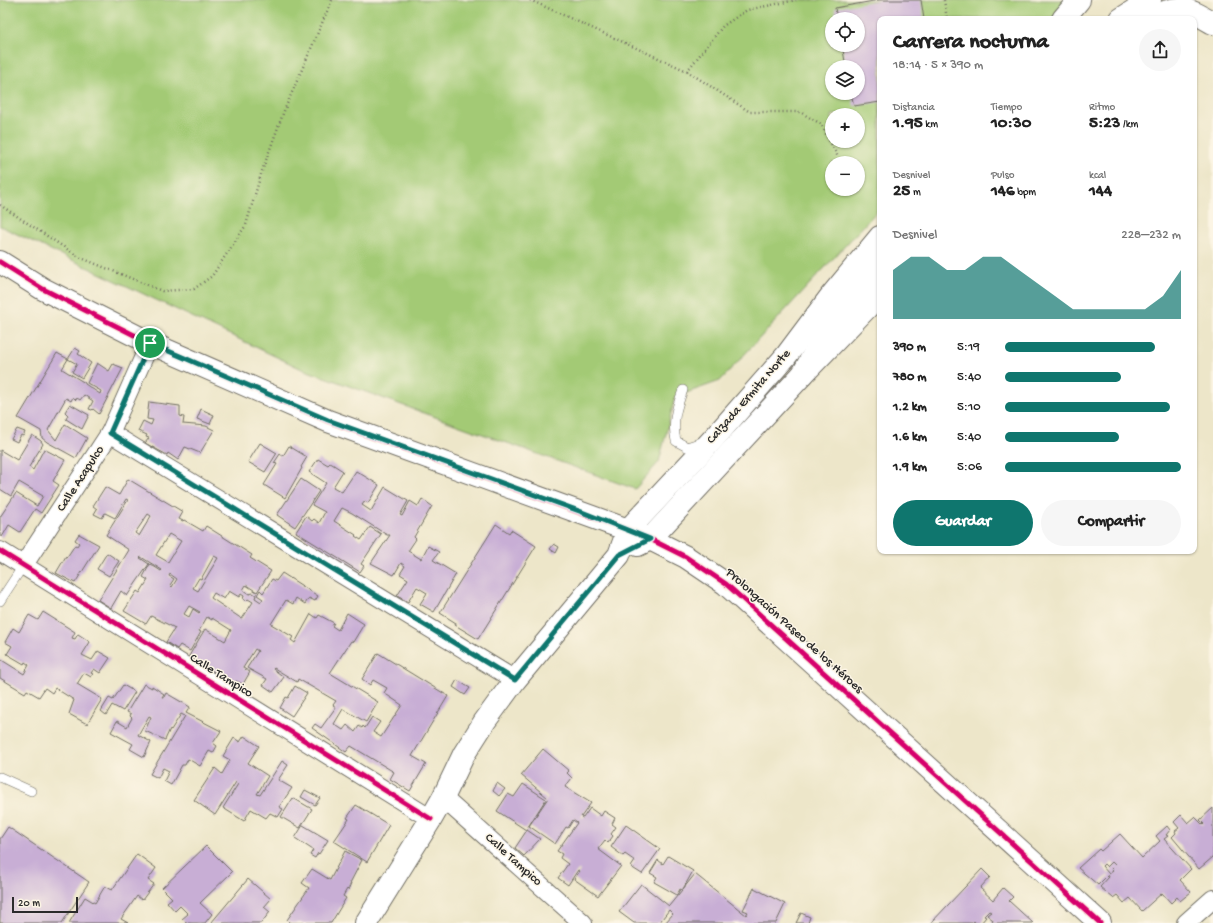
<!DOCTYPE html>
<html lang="es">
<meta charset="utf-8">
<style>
body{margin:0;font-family:"Gochi Hand",sans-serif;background:#f6f6f6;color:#222;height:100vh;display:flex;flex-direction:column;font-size:15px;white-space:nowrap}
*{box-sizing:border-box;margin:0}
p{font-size:13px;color:#767676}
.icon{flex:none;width:22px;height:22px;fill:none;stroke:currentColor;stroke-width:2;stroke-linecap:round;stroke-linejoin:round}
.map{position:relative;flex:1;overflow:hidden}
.panel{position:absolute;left:877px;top:16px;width:320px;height:538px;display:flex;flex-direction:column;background:#fff;border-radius:8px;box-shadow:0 1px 3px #0004}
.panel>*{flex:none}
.tools{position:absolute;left:825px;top:12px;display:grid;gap:8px}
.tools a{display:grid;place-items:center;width:40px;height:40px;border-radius:50%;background:#fff;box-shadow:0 1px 3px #0004;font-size:20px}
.scale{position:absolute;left:12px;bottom:10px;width:66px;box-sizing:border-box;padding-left:4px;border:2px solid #2b2b2b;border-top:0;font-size:11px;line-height:14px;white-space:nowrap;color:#2b2b2b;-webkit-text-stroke:3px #fcf5e5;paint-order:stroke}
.pin{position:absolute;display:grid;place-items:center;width:34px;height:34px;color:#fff;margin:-17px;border:2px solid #fff;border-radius:50%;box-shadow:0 1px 4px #0007}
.round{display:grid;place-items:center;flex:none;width:42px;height:42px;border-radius:21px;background:#f6f6f6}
.summary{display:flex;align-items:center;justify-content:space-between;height:68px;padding:0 16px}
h1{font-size:22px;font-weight:800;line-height:30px}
.stats{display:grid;grid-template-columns:repeat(3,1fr);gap:6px;height:68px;padding:4px 16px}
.stats div{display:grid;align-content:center}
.stats b{font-size:17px;font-weight:800}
.stats small{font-size:11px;font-weight:400}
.stats p{font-size:11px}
.chart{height:112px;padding:8px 16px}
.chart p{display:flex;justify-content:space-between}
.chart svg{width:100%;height:72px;margin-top:4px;fill:#0f766e;opacity:.7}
.cta{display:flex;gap:8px;margin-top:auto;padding:8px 16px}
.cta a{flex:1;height:46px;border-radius:24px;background:#0f766e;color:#fff;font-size:16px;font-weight:800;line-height:46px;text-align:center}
.cta a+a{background:#f6f6f6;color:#222}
ul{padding:0 16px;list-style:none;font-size:13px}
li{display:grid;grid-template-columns:64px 48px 1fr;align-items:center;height:30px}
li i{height:10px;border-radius:5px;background:#0f766e}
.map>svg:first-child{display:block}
.grass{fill:#a3ca75;stroke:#677a50;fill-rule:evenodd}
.building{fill:#c8aed5;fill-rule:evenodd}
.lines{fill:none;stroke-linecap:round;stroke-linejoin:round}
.lane-casing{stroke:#6f6c62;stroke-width:10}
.street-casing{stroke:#6f6c62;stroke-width:20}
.secondary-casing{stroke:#6f6c62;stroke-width:24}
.highway-casing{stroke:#6f6c62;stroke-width:24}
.path{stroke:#6f6c62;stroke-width:2.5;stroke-dasharray:1 3;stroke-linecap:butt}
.lane{stroke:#fff;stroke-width:9}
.street{stroke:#fff;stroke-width:18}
.secondary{stroke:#fff;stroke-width:22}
.highway{stroke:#fff;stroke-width:22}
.cycleway-casing{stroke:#fcf5e5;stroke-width:8}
.cycleway{stroke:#d6006c;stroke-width:5}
.route-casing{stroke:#fff;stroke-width:8}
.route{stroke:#0f766e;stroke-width:5}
.labels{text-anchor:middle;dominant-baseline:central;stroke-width:3;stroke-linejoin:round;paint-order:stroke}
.street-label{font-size:13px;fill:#2b2b2b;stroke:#fcf5e5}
</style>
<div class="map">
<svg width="1213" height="923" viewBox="0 0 1213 923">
<rect width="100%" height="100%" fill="#fcf5e5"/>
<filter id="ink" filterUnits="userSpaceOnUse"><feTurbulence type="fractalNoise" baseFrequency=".025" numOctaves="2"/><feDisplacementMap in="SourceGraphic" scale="8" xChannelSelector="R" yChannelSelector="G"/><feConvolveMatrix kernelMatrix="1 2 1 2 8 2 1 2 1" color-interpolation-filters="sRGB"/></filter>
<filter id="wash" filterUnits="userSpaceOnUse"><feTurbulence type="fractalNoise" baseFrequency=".012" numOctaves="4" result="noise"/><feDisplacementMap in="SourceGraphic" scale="16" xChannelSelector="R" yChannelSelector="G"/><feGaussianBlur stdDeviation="0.9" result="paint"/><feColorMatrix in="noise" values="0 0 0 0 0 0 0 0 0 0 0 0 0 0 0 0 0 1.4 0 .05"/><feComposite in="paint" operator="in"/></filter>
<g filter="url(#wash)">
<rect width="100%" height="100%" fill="#ede6c9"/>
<path class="grass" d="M0,0H1073L1055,19H880V208L720,381L675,397L659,462L635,489L302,369L0,226ZM832,19H858V45H832ZM832,67H858V93H832ZM832,115H858V141H832ZM832,163H858V189H832Z"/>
<g id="blocks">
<g class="building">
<path d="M879,0H921L924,19H880V102L854,106L851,93H858V67H846L842,45H858V19H837L835,8Z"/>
<path d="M75,348L80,351L78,354L91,363L82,378L72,372L77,364L68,359Z"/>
<path d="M57,353L68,359L62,369L85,383V384L100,394L101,391L87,383L97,363L109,371L113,364L123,368L99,414L93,409L92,410L89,409L93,401L84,395L80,400L77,398L76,400L73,397L71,401L66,398L48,430L56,440L65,424L87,438L76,458L47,442L42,438L41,431L18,418Z"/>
<path d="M149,402L180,406V416L184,417L183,424L206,426L214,430L200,453L185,447L178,460L168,453L167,455L145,443L149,438L146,437L147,435L138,431L143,421L151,425L153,420L147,419Z"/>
<path d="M70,404L89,415L82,429L66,419L68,415L65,412Z"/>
<path d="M201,409L214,415L210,424L197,419Z"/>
<path d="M17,429L25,432L23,436L21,435L17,442L11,439Z"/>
<path d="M32,435L41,441L43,444L29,467L33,470L44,449L65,460L53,481L59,485L41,513L35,509L20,532L9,525L2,537L0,536V517L16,493L37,506L43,496L19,482L11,496L0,489V450L17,460Z"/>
<path d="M260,443L277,453L265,472L248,462Z"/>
<path d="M289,446L307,457L301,467L302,468L285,498L264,485L277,464L274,463L280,454L283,456Z"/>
<path d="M318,459L328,465L330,463L332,464L343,471L333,487L342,492L356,471L379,485L368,503L365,501L362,505L371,511L385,487L408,501L400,515L402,516L410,501L418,506L422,499L432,506L414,537L416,539L408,551L421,559L428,546L439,552L433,560L456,574L434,612L420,604L427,593L417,587L408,602L397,596L408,579L400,574L405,566L401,563L394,575L371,563L390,535H387L352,513L342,508L334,521L356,535L355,536L361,540L370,527L381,534L361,564L364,566L360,572L296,532L306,516L312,521L314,519L319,523L325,512L312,505L326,483L309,472Z"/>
<path d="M128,479L183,512L179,519L183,521L184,520L203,531L206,526L252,555L250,558L271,571L257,592L246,585L243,590L249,594L253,593L256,595L255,598L261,602L263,599L257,595L260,590L263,593L272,579L276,581L282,573L318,596L315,601L309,598L305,604L296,598L293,604L286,600L271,624L293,637L291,640L295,643L311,614L317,618L319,615L334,623L332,626L338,630L347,613L364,624L353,642L351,641L330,673L378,702L366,722L343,709L334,724L343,730L347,725L355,732L359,726L362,728L363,726L365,728L372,717L380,722L373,732L381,737L402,705L384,693L387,688L373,680L370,685L362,679L378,653L448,696L412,756L426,764L410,791L390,779L394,772L351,746L346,752L312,728L315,724L321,728L336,707L333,705L336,701L298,679L297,682L274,668L273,669L284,677L273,692L263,685L267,679L247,668L258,651L255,649L243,668L250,672L243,684L236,681L234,684L189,656L205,629L225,641L231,630L212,618V620L207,617L199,631L201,632L190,651L180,645L177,649L166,642L175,628L151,616L146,624L124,611L137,591L140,593L148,580L143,577L150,564L161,571L162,570L141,557L140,558L149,564L127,596L121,591L111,608L98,600L129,550L106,535L128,500L126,499L115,518L105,513L102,518L94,514L97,509L93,506L105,487L119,495ZM148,514L151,516L139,536L135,533ZM169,534L181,541L168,562L156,555ZM214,556L218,558L198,591L193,588L199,578L201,579ZM170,574L177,579L172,587L170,585L174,579L169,576ZM229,591L239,597L241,594L244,596L243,599L246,601L248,599L253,602L242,619L211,598L214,593L224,599ZM189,606L200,612L199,613L193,609L189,617L184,614Z"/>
<path d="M301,479L319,491L295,527L277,515Z"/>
<path d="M496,524L509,533L511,530L536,546L478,639L455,625L456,623L440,613Z"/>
<path d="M79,534L99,545L75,583L56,573L66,556L67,557L75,545L77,546L79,543L75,540Z"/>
<path d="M554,544L559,547L556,553L550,549Z"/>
<path d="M107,553L119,561L109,576L97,569Z"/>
<path d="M43,612L75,632L72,638L75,639L78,634L90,642L82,655L92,660L98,651L110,658L100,673L94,669L91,673L93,674L91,677L84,673L77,684L102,699L87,724L69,714L74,700L55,688L52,693L45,688L39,697L27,690L25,693L0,678V659L24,674L29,665L25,662L24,664L7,654L12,646L5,642L13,628L19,632L29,615L38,620Z"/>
<path d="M457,680L470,688L465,695L453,687Z"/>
<path d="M144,684L152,688V686L164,694L162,697H164L166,693L190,707L186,713L221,731L213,743L217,746L213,753L209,751L200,766L188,759L185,765H182L171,785L164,781L169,771L163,768L158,778L150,774L185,716L181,714L171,730L170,729L165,740L145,731L151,717L149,716L138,735L151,742L144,757L130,749L133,744L111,732L117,721L127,727L132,718L130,716L131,714L127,712Z"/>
<path d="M123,685L135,692L123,711L112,705L106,715L101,711L109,698L113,700Z"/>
<path d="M295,686L307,693L292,716L280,708L286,697L288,698Z"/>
<path d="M244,736L259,746L248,763L268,776L257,794L260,795L282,761L288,765L278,780L292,788L279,807L283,809L278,817L270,813L266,818L251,809L244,821L223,808L238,784L236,782L215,815L194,800L215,768L222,774L230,760L223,756L234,738L240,742Z"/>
<path d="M543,749L569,771L567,773L572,778L565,787L591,803L581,817L583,818L590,808L601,816L604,811L615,818L612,824L616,827L611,834L613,836L608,843L605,840L598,849L621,866L598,896L574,879L580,871L578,870L568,885L558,878L568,864L560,858L562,854L557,851L577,823L573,820L568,828L566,827L555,844L529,826L548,798L521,775Z"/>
<path d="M497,783L505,789L499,796L493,791Z"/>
<path d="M523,784L546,799L526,830L497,811L508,794L514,797Z"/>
<path d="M305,790L320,798L315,805L301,797Z"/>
<path d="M293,798L312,809L300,828L281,817Z"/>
<path d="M356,805L389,825L367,862L334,841L349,819L347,818Z"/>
<path d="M1213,808V857L1199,869L1172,837L1176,833L1175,831L1179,828L1174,822L1181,815L1188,823L1195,817L1203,825L1204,824L1200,820Z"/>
<path d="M303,825L328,840L319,854L318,853L315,858L310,855L313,850L295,838Z"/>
<path d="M626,825L660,849L642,874L631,867L635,861L625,854L623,856L611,847Z"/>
<path d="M1167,826L1170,830L1166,835L1168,836L1164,839L1191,869L1180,880L1191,892L1180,901L1177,897L1171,903L1162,893L1142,911L1130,898L1124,903L1117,895L1113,898L1100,887L1109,877L1108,875L1098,885L1078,868L1099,849L1101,851L1120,834L1142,858L1160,841L1156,836ZM1112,862L1115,865L1111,869L1113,871L1109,874L1102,866L1104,864L1107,867Z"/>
<path d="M8,827L89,882L62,923H0V839Z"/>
<path d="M527,830L540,839L524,856L515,848Z"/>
<path d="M206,846L232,872L200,903L212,914L205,923H186L182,919L188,914L180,906L175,911L167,902L172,898L162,888Z"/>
<path d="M345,851L362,860L350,883H351L348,890L347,889L343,896L346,898L331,923H290L287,920L309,888L302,883L312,869L330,880Z"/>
<path d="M137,854L156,868L148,880L154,884L142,900L137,896L121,919L128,923H69L85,897L95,903L105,886L112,890Z"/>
<path d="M668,856L693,871L683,889L695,874L746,915L748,912L743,910L754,888L785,904L776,923H665L673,914L669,910L659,923H634L619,912L641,884L669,906L682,890L680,889L677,895L654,882L657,877L650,873L658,860L663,864Z"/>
<path d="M982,869L990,877L980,888L993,900L1003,888L1013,897L1009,901L1033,923H991L993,920L987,915L991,912L989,911L984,916L986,917L981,923H976L974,921L972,923H931Z"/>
<path d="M248,879L271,899L264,907L270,912L261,923H211Z"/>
<path d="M801,913L810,917L808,923H796Z"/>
</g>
</g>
</g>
<g filter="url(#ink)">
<use href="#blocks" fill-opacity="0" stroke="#6f6c62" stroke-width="1"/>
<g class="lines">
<g class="lane-casing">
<g id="lane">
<path d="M683,390C676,409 672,422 676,441L687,447L702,442"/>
<path d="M0,601L23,566"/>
<path d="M0,777L31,791"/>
</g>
</g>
<g class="street-casing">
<g id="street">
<path d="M110,433L515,680"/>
<path d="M0,551L431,819"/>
<path d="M23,566L110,433L150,343"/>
<path d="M443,798L583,923"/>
<path d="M1186,923L1213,899"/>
</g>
</g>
<g class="secondary-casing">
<g id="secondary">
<path d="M1063,19L1079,0"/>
<path d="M1152,19C1178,2 1189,9 1213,23"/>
<path d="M0,262L43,289L150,343L328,421L628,530L650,539L686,557L726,584L1100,923"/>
<path d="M638,545L650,539L803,374L880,294"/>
<path d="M366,923L431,819L443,798L464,754L485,721L515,680L619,555L628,530L715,437L786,356L831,296L880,237"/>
</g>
</g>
<g class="highway-casing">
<g id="highway">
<path d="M1121,19L1150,0"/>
<path d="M803,374L828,328L880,266"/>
</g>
</g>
<g class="path">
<path d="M530,0L687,71L750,112H800L821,124L839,159"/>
<path d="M944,0L947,19"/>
<path d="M687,71L723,26L747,10L796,0"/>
<path d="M0,205L79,257L162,291L194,289L212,276L246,225L262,171L284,111L332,0"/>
</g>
<use href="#lane" class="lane"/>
<use href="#street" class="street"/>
<use href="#secondary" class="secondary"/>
<use href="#highway" class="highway"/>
<g class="cycleway-casing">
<g id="cycleway">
<path d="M0,262L43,289L150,343L328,421L628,530L650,539L686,557L726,584L1100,923"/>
<path d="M0,551L431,819"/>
</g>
</g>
<use href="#cycleway" class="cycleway"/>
</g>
</g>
<g class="lines" filter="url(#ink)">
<g class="route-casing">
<path id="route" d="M150,343L328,420L582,512L650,539L619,555L515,680L110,433Z"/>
</g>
<use href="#route" class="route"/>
</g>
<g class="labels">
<g class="street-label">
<text transform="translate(749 397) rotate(-49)">Calzada Ermita Norte</text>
<text transform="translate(81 479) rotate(-57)">Calle Acapulco</text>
<text transform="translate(794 631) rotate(42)">Prolongación Paseo de los Héroes</text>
<text transform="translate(221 676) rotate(32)">Calle Tampico</text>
<text transform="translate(513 860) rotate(42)">Calle Tampico</text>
</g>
</g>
</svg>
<div class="tools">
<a><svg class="icon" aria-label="locate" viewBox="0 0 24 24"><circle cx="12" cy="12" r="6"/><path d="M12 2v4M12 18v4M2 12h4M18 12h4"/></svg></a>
<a><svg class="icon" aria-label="layers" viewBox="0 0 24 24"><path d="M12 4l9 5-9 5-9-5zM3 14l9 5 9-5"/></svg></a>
<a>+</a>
<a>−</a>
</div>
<div class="scale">20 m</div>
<div class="pin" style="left:150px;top:343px;background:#1e9e55"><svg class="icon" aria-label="arrive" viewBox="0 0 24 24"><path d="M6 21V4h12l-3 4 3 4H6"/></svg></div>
<section class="panel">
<div class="summary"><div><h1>Carrera nocturna</h1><p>18:14 · 5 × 390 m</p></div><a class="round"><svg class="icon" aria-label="share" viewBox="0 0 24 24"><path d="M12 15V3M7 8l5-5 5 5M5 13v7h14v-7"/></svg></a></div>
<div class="stats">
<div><p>Distancia</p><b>1.95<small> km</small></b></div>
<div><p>Tiempo</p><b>10:30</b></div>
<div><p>Ritmo</p><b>5:23<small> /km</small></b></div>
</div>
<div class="stats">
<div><p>Desnivel</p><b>25<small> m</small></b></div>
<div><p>Pulso</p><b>146<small> bpm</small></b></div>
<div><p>kcal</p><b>144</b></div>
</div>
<div class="chart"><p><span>Desnivel</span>228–232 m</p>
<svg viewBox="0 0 160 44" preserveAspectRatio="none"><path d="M0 44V14L10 6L20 6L30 14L40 14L50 6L60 6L70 14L80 22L90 30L100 38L110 38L120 38L130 38L140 38L150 30L160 14V44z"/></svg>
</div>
<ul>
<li><b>390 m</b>5:19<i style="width:85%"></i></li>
<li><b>780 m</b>5:40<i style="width:66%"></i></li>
<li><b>1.2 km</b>5:10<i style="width:94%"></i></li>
<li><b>1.6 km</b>5:40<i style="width:65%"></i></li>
<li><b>1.9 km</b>5:06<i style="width:100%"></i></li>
</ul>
<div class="cta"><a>Guardar</a><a>Compartir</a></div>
</section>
</div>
